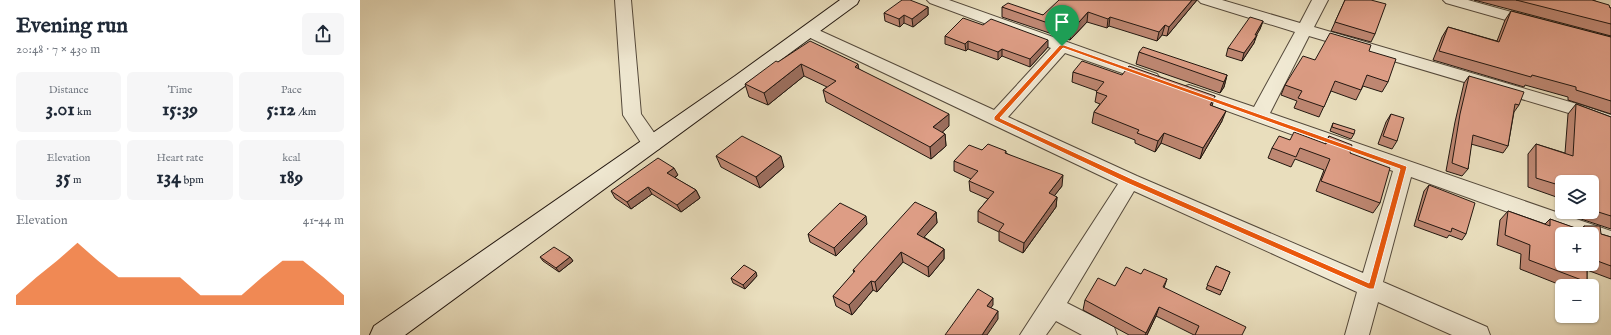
<!DOCTYPE html>
<meta charset="utf-8">
<style>
body{margin:0;font-family:"IM FELL English",serif;background:#f6f6f7;color:#1f2937;height:100vh;display:flex;flex-direction:column;font-size:15px;white-space:nowrap}
*{box-sizing:border-box;margin:0}
p{font-size:13px;color:#747a83}
.icon{flex:none;width:22px;height:22px;fill:none;stroke:currentColor;stroke-width:2;stroke-linecap:round;stroke-linejoin:round}
.map{position:relative;flex:1;overflow:hidden}
.side{display:flex;flex-direction:column;background:#fff;width:360px}
.side>*{flex:none}
.controls{position:absolute;left:1195px;top:175px;display:grid;gap:8px}
.controls a{display:grid;place-items:center;width:44px;height:44px;border-radius:6px;background:#fff;box-shadow:0 1px 3px #0004;font-size:20px}
.pin{position:absolute;display:grid;place-items:center;width:34px;height:34px;color:#fff;margin:-41px -17px;border-radius:50% 50% 50% 0;rotate:-45deg;box-shadow:0 0 4px #0007}
.pin .icon{rotate:45deg}
.round{display:grid;place-items:center;flex:none;width:42px;height:42px;border-radius:6px;background:#f6f6f7}
.summary{display:flex;align-items:center;justify-content:space-between;height:68px;padding:0 16px}
h1{font-size:22px;font-weight:800;line-height:30px}
.stats{display:grid;grid-template-columns:repeat(3,1fr);gap:6px;height:68px;padding:4px 16px}
.stats div{display:grid;align-content:center;border-radius:6px;background:#f6f6f7;text-align:center}
.stats b{font-size:20px;font-weight:800}
.stats small{font-size:11px;font-weight:400}
.stats p{font-size:11px}
.chart{height:112px;padding:8px 16px}
.chart p{display:flex;justify-content:space-between}
.chart svg{width:100%;height:72px;margin-top:4px;fill:#ea580c;opacity:.7}
main{display:flex;flex:1;min-height:0}
.map>svg:first-child{display:block}
.lines{fill:none;stroke-linecap:round;stroke-linejoin:round}
.street-casing{stroke:#54493b;stroke-width:2}
.secondary-casing{stroke:#221710;stroke-width:2}
.street{fill:#f1ead4;fill-rule:evenodd}
.secondary{fill:#f1ead4;fill-rule:evenodd}
.wall{fill:#be8772;stroke:#221710;fill-rule:evenodd}
.shaded-wall{fill:#9b6e5d;stroke:#221710}
.building{fill:#dd9d85;stroke:#221710}
.route{fill:#ea580c;stroke:#fff;fill-rule:evenodd}
</style>
<main>
<section class="side">
<div class="summary"><div><h1>Evening run</h1><p>20:48 · 7 × 430 m</p></div><a class="round"><svg class="icon" aria-label="share" viewBox="0 0 24 24"><path d="M12 15V3M7 8l5-5 5 5M5 13v7h14v-7"/></svg></a></div>
<div class="stats">
<div><p>Distance</p><b>3.01<small> km</small></b></div>
<div><p>Time</p><b>15:39</b></div>
<div><p>Pace</p><b>5:12<small> /km</small></b></div>
</div>
<div class="stats">
<div><p>Elevation</p><b>35<small> m</small></b></div>
<div><p>Heart rate</p><b>134<small> bpm</small></b></div>
<div><p>kcal</p><b>189</b></div>
</div>
<div class="chart"><p><span>Elevation</span>41–44 m</p>
<svg viewBox="0 0 160 44" preserveAspectRatio="none"><path d="M0 44V38L10 27L20 17L30 6L40 17L50 27L60 27L70 27L80 27L90 38L100 38L110 38L120 27L130 17L140 17L150 27L160 38V44z"/></svg>
</div>
</section>
<div class="map">
<svg width="1251" height="335" viewBox="0 0 1251 335">
<rect width="100%" height="100%" fill="#e9debd"/>
<filter id="stains"><feTurbulence type="fractalNoise" baseFrequency=".005" numOctaves="4"/><feColorMatrix values="0 0 0 0 .2 0 0 0 0 .09 0 0 0 0 .02 0 0 0 .5 -.17"/></filter>
<radialGradient id="worn" r=".72"><stop offset=".6" stop-color="#630" stop-opacity="0"/><stop offset="1" stop-color="#630" stop-opacity=".3"/></radialGradient>
<g class="lines">
<g class="street-casing">
<g id="street">
<path d="M255,0H271L281,114L302,144L299,149L292,151L285,149L263,115Z"/>
<path d="M567,0H589L797,74L800,78L797,82L791,83L705,53L648,117L777,176L1003,273L1033,171L823,95L820,91L823,87L829,85L894,107L935,32L841,3L838,0H862L940,23L952,0H968L954,27L1224,106L1251,115V128L1212,114L949,36L910,113L1251,231V249L1232,242V234H1209L1051,177L1023,282L1127,327L1130,335H1092L1018,302L1009,335H985L997,292L774,191L707,303L754,327L757,335H722L696,321L686,335H660L758,184L442,34L440,31L442,28L448,26L454,28L634,110L691,48L570,3Z"/>
<path d="M1083,0H1108L1180,20L1182,23L1180,26L1174,28L1086,3Z"/>
</g>
</g>
<g class="secondary-casing">
<path id="secondary" d="M480,0H499L497,4L45,335H10L14,326L375,76Z"/>
</g>
<use href="#street" class="street"/>
<use href="#secondary" class="secondary"/>
</g>
<g class="wall">
<path d="M837,0L807,36L802,35L797,41L749,26L747,28L727,22L710,40L642,17V7L683,15Z"/>
<path d="M985,0L1015,34L1011,42L971,31Z"/>
<path d="M1114,0H1233L1251,8V36Z"/>
<path d="M568,7V15L553,27L544,23L540,27L525,21L524,13Z"/>
<path d="M1151,11L1251,37V114L1208,100V97L1165,85L1164,87L1073,60L1082,37L1088,27L1137,41L1145,20Z"/>
<path d="M903,21L900,29L896,35L894,43L882,61L866,56L868,48Z"/>
<path d="M585,36L688,47L670,67L642,56L638,60L608,49L606,51L585,44Z"/>
<path d="M1009,51L1028,82L1022,92L1003,86L996,100L971,91L959,117L934,108L937,101L921,95L925,85L955,60Z"/>
<path d="M779,52L867,75L864,87L860,93L776,64Z"/>
<path d="M418,62L499,69L589,126L582,132L585,134L586,146L571,159L466,102L463,90L467,87L444,76L408,105L389,97L385,84Z"/>
<path d="M713,72L852,106L862,121L840,159L801,143L795,152L775,143V140L732,123L734,112L740,104L735,102L737,91L712,82Z"/>
<path d="M1109,76L1159,105L1154,112L1148,146L1143,153L1111,144L1108,169L1102,176L1086,171L1095,122L1104,83Z"/>
<path d="M1216,104L1251,117V229L1215,217V212H1232V182H1202V199L1168,187V154L1176,144L1205,153L1208,114Z"/>
<path d="M1031,114L1037,141L1032,149L1018,144L1026,122Z"/>
<path d="M973,123L994,134L991,139L970,131Z"/>
<path d="M969,136L990,153L1020,203L1013,213L956,191L964,170L935,159L931,167L908,158L912,148L930,140L965,144Z"/>
<path d="M622,150L646,151V153L702,186L694,196L697,197L696,207L663,253L639,241V232L618,222V211L628,199L610,191L609,181L611,179L594,171V161Z"/>
<path d="M356,156L424,167L400,188L361,167Z"/>
<path d="M318,175L315,178L336,190L340,198L321,212L292,194L271,209L255,198L251,191Z"/>
<path d="M1069,185L1106,234L1102,240L1089,235L1087,238L1054,226L1064,191Z"/>
<path d="M1148,211L1185,224L1190,219L1220,230L1224,226L1241,234L1251,237V279L1227,270V282L1222,286H1203L1160,269L1161,254L1137,245L1140,220ZM1232,234V264H1202Z"/>
<path d="M576,212L577,223L564,237L584,249V259L569,277L543,262L517,292L513,290L492,315L476,306L473,296L494,273L493,270Z"/>
<path d="M507,224L476,256L450,242L448,234Z"/>
<path d="M180,257H210L213,261L199,272L183,261Z"/>
<path d="M856,266L870,272L860,295L846,289Z"/>
<path d="M781,274L807,279L804,288L882,335H834L796,316L787,335H769L723,310L725,300Z"/>
<path d="M397,276L385,289L373,283L371,278Z"/>
</g>
<g class="shaded-wall">
<path d="M832,0H837L807,36L809,27Z"/>
<path d="M568,7V15L553,27L552,19Z"/>
<path d="M728,12L727,22L710,40L711,31Z"/>
<path d="M544,15V23L540,27L539,19Z"/>
<path d="M750,17L749,26L747,28L748,19Z"/>
<path d="M903,21L900,29L894,40L897,35L894,43L882,61L884,53Z"/>
<path d="M805,25L802,35L797,41L799,32Z"/>
<path d="M688,40V47L670,67V59Z"/>
<path d="M608,41V49L606,51L605,44Z"/>
<path d="M642,49V56L638,60V52Z"/>
<path d="M441,64L444,76L408,105L404,93Z"/>
<path d="M498,64L500,76L495,67Z"/>
<path d="M867,75L864,87L860,93L864,82Z"/>
<path d="M855,96L852,106L850,105Z"/>
<path d="M866,111L862,121L840,159L843,148Z"/>
<path d="M589,114V126L574,140L573,127Z"/>
<path d="M804,133L801,143L795,152L798,141Z"/>
<path d="M585,134L586,146L571,159L570,147Z"/>
<path d="M421,156L424,167L400,188L396,177Z"/>
<path d="M314,168L318,175L311,180L307,173Z"/>
<path d="M703,175L702,186L688,204L689,193Z"/>
<path d="M288,187L292,194L271,209L267,202Z"/>
<path d="M336,190L340,198L321,212L317,205Z"/>
<path d="M697,197L696,207L663,253L664,243Z"/>
<path d="M576,212L577,223L558,244L557,234Z"/>
<path d="M506,216L507,224L476,256L474,248Z"/>
<path d="M584,249V259L569,277L568,267Z"/>
<path d="M541,252L543,262L517,292L515,282Z"/>
<path d="M210,257L213,261L199,272L196,268Z"/>
<path d="M396,272L397,276L385,289L383,285Z"/>
<path d="M511,281L513,290L492,315L489,305Z"/>
<path d="M633,298V305L627,313V306Z"/>
<path d="M799,307L796,316L787,335H785Z"/>
<path d="M638,311V319L627,335H622Z"/>
</g>
<g class="building">
<path d="M542,0H550L568,7L552,19L544,15L539,19L524,13Z"/>
<path d="M699,0H832L809,27L805,25L799,32L750,17L748,19L728,12L711,31L642,7L648,3L683,15Z"/>
<path d="M985,0H1011L1026,4L1015,34L975,22Z"/>
<path d="M1156,0H1232L1249,5L1250,8H1251V24Z"/>
<path d="M1151,11L1251,37V101L1216,90V87L1172,75L1171,77L1079,51L1088,27L1139,42Z"/>
<path d="M890,17L903,21L895,35H897L884,53L868,48Z"/>
<path d="M603,18L623,25L631,19L688,40L670,59L642,49L638,52L608,41L605,44L585,36Z"/>
<path d="M970,33L1011,45L1009,51L1036,59L1028,82L1007,75L1001,90L975,81L964,107L938,98L942,91L925,85L943,56L955,60Z"/>
<path d="M450,41L498,64L495,67L589,114L573,127L585,134L570,147L463,90L476,81L441,64L404,93L385,84L416,61L418,62Z"/>
<path d="M783,47L867,75L864,82L779,52Z"/>
<path d="M722,61L762,75L769,66L855,96L850,105L866,111L843,148L804,133L798,141L777,133L779,130L734,112L747,96L736,92L744,82L713,72Z"/>
<path d="M1109,76L1164,92L1159,105L1155,104L1148,146L1113,135L1108,169L1092,163L1100,114Z"/>
<path d="M1216,104L1251,117V216L1232,210V182H1202V186L1176,178V144L1213,156Z"/>
<path d="M1031,114L1044,118L1037,141L1023,136Z"/>
<path d="M973,123L995,130L994,134L972,127Z"/>
<path d="M934,132L966,144L969,136L992,145L990,153L1030,168L1020,203L961,181L970,159L940,148L936,157L912,148L919,136L930,140Z"/>
<path d="M382,136L421,156L396,177L356,156Z"/>
<path d="M628,144L646,151L645,153L703,175L689,193L697,197L664,243L639,231L644,224L618,211L634,192L609,181L618,171L594,161L609,145L622,150Z"/>
<path d="M298,158L314,168L307,173L336,190L317,205L288,187L267,202L251,191Z"/>
<path d="M1069,185L1115,203L1106,234L1092,228L1091,232L1058,220Z"/>
<path d="M555,202L576,212L557,234L584,249L568,267L541,252L515,282L511,281L489,305L473,296L495,271L493,270Z"/>
<path d="M480,203L506,216L474,248L448,234Z"/>
<path d="M1148,211L1190,226V219L1224,231V226H1240L1241,234L1251,237V266L1232,259V234H1202V264H1227V282L1169,260L1170,245L1145,235Z"/>
<path d="M194,247L210,257L196,268L180,257Z"/>
<path d="M384,265L396,272L383,285L371,278Z"/>
<path d="M856,266L870,272L862,291L847,285Z"/>
<path d="M766,267L781,274L784,269L807,279L803,287L886,327L882,335H835L839,326L799,307L786,333L725,300L738,278L755,286Z"/>
<path d="M618,289L633,298L627,306L638,311L622,335H585Z"/>
</g>
<path class="route" d="M700,45H704L1046,166L1047,167L1014,289H1009L767,183L634,120V117ZM703,48L1040,169L1009,283L772,179L640,118Z"/>
<rect width="100%" height="100%" filter="url(#stains)"/>
<rect width="100%" height="100%" fill="url(#worn)"/>
</svg>
<div class="controls">
<a><svg class="icon" aria-label="layers" viewBox="0 0 24 24"><path d="M12 4l9 5-9 5-9-5zM3 14l9 5 9-5"/></svg></a>
<a>+</a>
<a>−</a>
</div>
<div class="pin" style="left:702px;top:46px;background:#1e9e55"><svg class="icon" aria-label="arrive" viewBox="0 0 24 24"><path d="M6 21V4h12l-3 4 3 4H6"/></svg></div>
</div>
</main>
